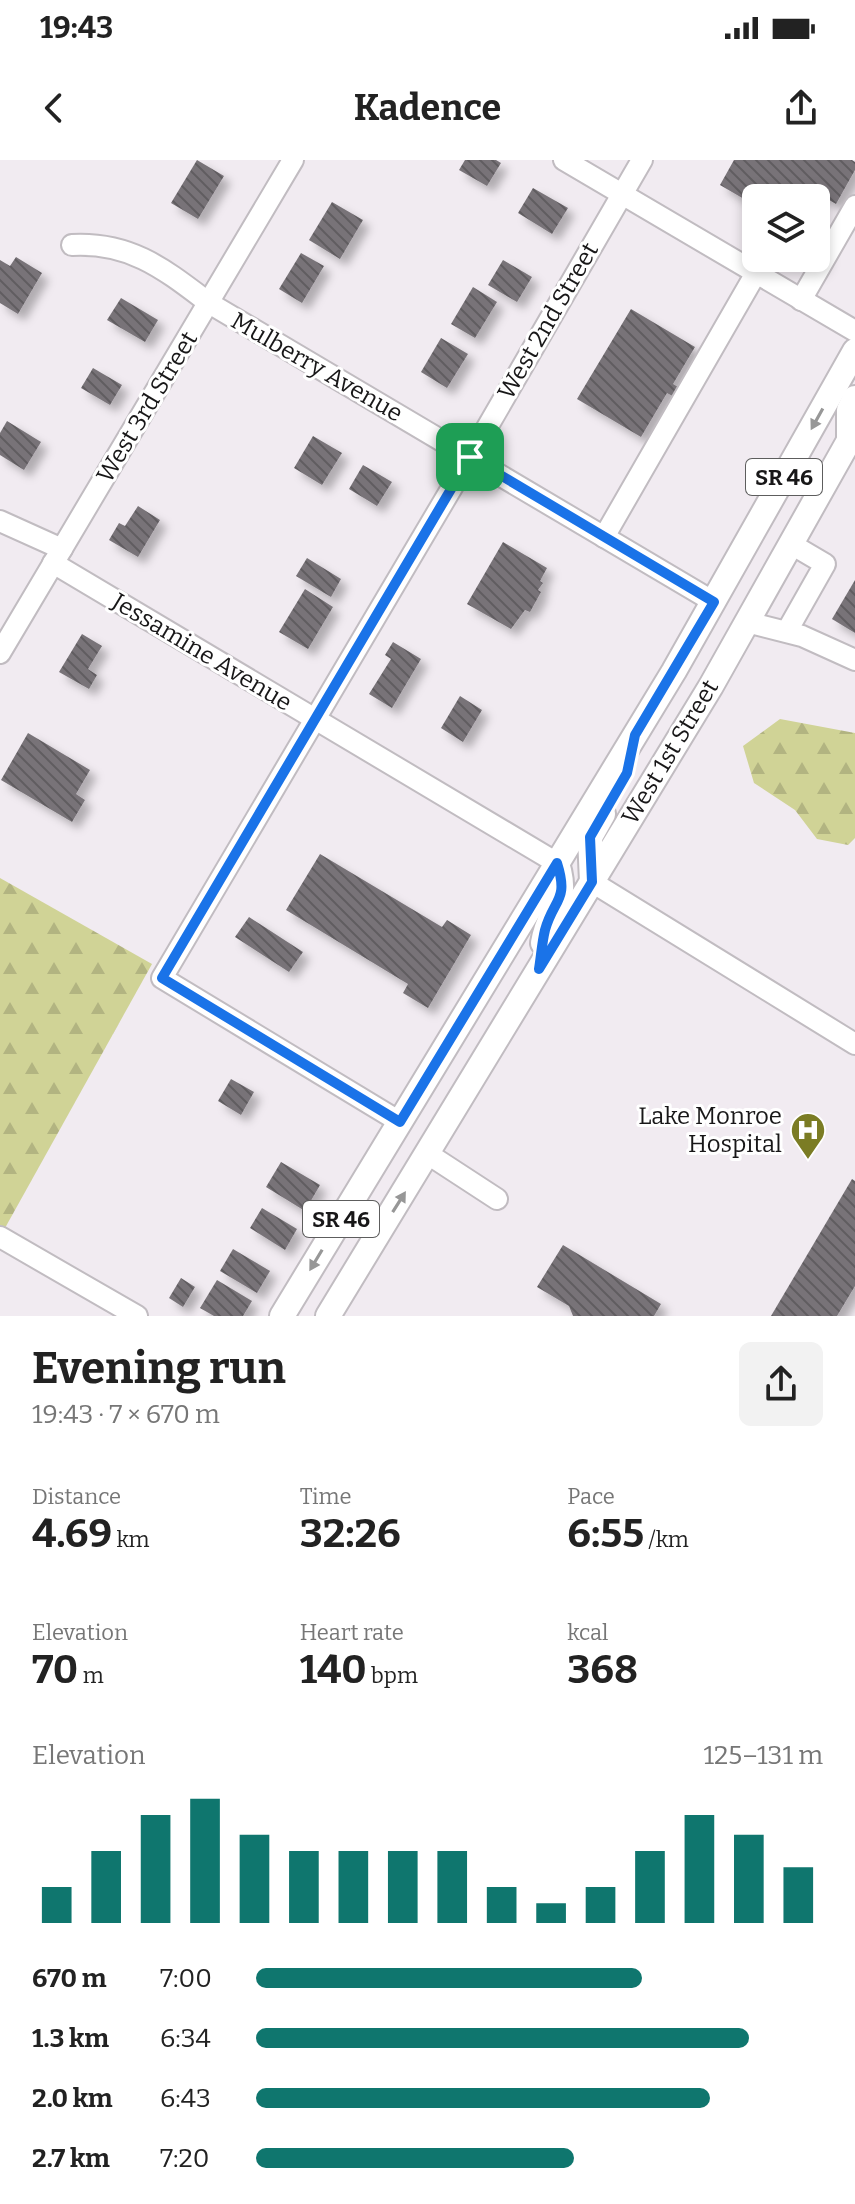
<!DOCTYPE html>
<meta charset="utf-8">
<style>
body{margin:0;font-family:Bitter,serif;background:#f2f2f2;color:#222;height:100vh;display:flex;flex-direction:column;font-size:30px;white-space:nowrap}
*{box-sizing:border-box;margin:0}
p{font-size:26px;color:#767676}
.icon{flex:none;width:44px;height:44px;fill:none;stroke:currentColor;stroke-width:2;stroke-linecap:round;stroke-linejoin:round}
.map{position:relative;height:1156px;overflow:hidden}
.side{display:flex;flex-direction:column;background:#fff;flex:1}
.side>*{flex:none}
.fabs{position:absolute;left:742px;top:24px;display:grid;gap:16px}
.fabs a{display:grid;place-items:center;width:88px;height:88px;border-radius:12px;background:#fff;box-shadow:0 4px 12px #0003;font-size:40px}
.pin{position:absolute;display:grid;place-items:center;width:68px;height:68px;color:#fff;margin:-34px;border-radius:16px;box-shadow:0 4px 12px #0006}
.round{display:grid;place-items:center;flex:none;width:84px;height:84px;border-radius:12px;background:#f2f2f2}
.headline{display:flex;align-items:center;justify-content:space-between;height:136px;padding:0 32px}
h1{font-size:44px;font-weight:700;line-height:60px}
.figures{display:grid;grid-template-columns:repeat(3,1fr);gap:12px;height:136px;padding:8px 32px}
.figures div{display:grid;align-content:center}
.figures b{font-size:40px;font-weight:700}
.figures small{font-size:22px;font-weight:400}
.figures p{font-size:22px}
.chart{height:224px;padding:16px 32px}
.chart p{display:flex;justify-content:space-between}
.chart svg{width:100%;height:144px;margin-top:8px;stroke:#0f766e;stroke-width:6}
ul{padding:0 32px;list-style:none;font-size:26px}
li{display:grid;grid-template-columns:128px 96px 1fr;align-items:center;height:60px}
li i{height:20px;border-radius:10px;background:#0f766e}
.status{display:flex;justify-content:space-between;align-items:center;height:56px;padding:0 40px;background:#fff;direction:ltr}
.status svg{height:22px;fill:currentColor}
header{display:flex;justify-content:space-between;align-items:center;height:104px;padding:0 32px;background:#fff;font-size:36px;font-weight:700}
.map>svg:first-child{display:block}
.forest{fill:url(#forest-firs)}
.building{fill:url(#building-back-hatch);filter:url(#shadow)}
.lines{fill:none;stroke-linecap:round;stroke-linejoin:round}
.minor-casing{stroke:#c1bcc1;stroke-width:24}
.major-casing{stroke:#c1bcc1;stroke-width:28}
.minor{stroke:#fff;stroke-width:20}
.major{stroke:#fff;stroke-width:24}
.oneway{fill:#979797}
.route-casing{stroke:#fff;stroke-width:16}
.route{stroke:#1a73e8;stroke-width:10}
.labels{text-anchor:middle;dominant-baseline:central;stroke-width:6;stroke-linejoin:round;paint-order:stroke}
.shield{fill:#fff;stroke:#5d5d5d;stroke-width:2}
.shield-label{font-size:22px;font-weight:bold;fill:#181718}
.street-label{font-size:24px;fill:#181718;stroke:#fff}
.poi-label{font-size:24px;fill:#181718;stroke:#fff;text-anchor:end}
</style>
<div class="status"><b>19:43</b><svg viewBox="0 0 49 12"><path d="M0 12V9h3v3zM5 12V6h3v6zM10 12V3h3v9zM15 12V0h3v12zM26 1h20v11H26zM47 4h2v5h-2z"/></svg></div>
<header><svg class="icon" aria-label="back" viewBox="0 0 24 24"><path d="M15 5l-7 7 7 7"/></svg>Kadence<svg class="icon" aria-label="share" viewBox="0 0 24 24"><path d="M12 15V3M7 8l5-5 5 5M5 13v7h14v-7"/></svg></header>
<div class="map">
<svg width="855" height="1156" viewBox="0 0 855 1156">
<defs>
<pattern id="forest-firs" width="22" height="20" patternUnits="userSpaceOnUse" patternTransform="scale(2)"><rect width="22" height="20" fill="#d0d396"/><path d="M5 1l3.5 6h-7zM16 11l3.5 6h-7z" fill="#b2b481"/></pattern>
<pattern id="building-back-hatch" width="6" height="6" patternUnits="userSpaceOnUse" patternTransform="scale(2)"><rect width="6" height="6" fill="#787378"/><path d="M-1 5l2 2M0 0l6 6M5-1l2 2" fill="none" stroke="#615d61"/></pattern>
<filter id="shadow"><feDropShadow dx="7" dy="7" stdDeviation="4" flood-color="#0004"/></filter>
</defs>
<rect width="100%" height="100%" fill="#f1ebf1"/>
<g class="forest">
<path d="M780,559L855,573V678L848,685L817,679L795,650L754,623L743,586Z"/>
<path d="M0,718L152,804L5,1068L0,1065Z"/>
</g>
<g class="building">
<path d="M197,0L224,16L198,59L171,43Z"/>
<path d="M465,0H496L501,3L487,26L459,10Z"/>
<path d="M734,0H852L855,2V10L836,44L815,32L812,38H756V46L720,25Z"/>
<path d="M533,28L568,48L552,74L518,53Z"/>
<path d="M332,42L363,60L340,99L309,80Z"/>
<path d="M301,93L324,106L302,143L279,129Z"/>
<path d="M16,97L42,113L18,154L0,143V100L10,106Z"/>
<path d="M503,100L532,117L517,142L488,125Z"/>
<path d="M473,127L497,142L475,178L451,164Z"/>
<path d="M121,138L158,160L145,182L107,160Z"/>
<path d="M631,149L695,187L673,224L683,230L678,239L667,233L641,277L577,239Z"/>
<path d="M441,178L468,194L447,228L421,212Z"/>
<path d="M93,208L122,225L110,245L81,228Z"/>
<path d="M7,261L41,282L24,310L0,295V273Z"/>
<path d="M313,276L342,293L322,325L294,308Z"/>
<path d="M363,305L392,322L377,346L349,329Z"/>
<path d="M138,346L160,360L138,397L109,380L119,363L125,366Z"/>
<path d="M503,382L547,408L540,421L543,423L538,430L541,432L530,452L525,450L511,469L467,444Z"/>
<path d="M307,398L341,419L331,437L296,416Z"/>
<path d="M855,420V473L832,459Z"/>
<path d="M305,429L333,447L308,489L279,472Z"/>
<path d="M82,474L102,486L88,509L97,515L89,529L59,512Z"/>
<path d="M393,482L421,499L392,548L369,534L391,499L385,495Z"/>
<path d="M460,536L482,550L463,582L441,568Z"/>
<path d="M28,573L90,610L76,634L85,640L72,662L1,620Z"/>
<path d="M320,694L442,767L447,760L471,775L428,848L403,833L408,824L286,750Z"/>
<path d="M249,757L303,792L289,812L235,777Z"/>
<path d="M231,919L254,932L241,955L218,941Z"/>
<path d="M281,1002L320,1025L305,1051L266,1027Z"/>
<path d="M852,1019L855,1021V1126L837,1156H771Z"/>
<path d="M262,1048L297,1069L285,1090L250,1068Z"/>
<path d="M563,1085L661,1144L654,1156H573L569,1146L537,1127Z"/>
<path d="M233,1089L270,1111L257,1133L220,1111Z"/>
<path d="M181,1118L195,1127L183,1147L169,1138Z"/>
<path d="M217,1120L252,1141L243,1156H214L200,1148Z"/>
</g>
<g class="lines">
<g class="minor-casing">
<g id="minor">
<path d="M564,0L855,171"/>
<path d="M72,85C131,82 164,109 209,143L714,442"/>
<path d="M801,140L855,46"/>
<path d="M0,361L62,389"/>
<path d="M604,377L756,113"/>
<path d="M53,403L557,703"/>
<path d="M747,462L802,476L855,500"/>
<path d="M787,471L825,404L791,384"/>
<path d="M0,493L293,0"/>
<path d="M592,722L855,884"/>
<path d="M400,962L162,818L470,297L642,0"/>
<path d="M428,994L497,1039"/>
<path d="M0,1077L137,1156"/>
</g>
</g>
<g class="major-casing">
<g id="major">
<path d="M849,281V250L855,238"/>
<path d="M592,722L590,677L603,654"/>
<path d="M543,783C549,746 570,745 557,703"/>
<path d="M282,1156L674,511L855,191"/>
<path d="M328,1156L711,526L855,270"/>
</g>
</g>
<use href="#minor" class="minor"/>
<use href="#major" class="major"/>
</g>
<defs><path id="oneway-solid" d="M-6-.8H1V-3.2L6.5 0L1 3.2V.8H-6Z" transform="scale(2)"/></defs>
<g class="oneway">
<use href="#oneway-solid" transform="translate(817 259) rotate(119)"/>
<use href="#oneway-solid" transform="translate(399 1042) rotate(-58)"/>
<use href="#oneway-solid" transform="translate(316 1100) rotate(121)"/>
</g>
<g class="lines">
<g class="route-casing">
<path id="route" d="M470,297L714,442L635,575L627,613L590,677L592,722L539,809C541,797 542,782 545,770C554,738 569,741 557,703L400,962L162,818Z"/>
</g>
<use href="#route" class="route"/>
</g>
<defs>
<g id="hospital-pin" transform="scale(1.8)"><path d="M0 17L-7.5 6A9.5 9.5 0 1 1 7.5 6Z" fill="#7b7c24" stroke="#fff"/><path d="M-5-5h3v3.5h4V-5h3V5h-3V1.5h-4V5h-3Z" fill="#fff"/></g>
</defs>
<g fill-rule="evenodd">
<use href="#hospital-pin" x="808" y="970"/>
</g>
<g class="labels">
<g class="shield">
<rect x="746" y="299" width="76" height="36" rx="6"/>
<rect x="303" y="1041" width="76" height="36" rx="6"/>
</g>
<g class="shield-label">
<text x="784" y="317">SR 46</text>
<text x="341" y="1059">SR 46</text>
</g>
<g class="street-label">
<text transform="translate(548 161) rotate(-60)">West 2nd Street</text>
<text transform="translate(317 207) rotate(30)">Mulberry Avenue</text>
<text transform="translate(147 247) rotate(-59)">West 3rd Street</text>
<text transform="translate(202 492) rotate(31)">Jessamine Avenue</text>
<text transform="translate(670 592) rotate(-59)">West 1st Street</text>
</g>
<g class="poi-label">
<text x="782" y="956">Lake Monroe<tspan x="782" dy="28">Hospital</tspan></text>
</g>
</g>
</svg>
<div class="fabs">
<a><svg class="icon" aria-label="layers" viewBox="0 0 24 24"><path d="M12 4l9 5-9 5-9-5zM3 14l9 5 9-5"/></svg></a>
</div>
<div class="pin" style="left:470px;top:297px;background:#1e9e55"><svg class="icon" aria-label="arrive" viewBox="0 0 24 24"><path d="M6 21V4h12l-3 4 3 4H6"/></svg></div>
</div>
<section class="side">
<div class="headline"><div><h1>Evening run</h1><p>19:43 · 7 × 670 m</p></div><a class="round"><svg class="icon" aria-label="share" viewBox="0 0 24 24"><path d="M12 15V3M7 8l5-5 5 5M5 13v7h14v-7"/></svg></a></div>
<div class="figures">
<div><p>Distance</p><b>4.69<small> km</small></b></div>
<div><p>Time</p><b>32:26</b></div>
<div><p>Pace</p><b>6:55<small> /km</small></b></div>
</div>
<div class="figures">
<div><p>Elevation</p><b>70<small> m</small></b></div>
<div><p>Heart rate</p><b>140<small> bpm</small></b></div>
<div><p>kcal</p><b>368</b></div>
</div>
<div class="chart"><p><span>Elevation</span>125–131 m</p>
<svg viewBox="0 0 160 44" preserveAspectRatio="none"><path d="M5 44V33M15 44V22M25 44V11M35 44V6M45 44V17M55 44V22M65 44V22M75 44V22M85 44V22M95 44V33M105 44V38M115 44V33M125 44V22M135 44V11M145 44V17M155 44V27"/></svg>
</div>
<ul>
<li><b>670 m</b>7:00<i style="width:68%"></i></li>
<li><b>1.3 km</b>6:34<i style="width:87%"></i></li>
<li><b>2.0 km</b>6:43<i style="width:80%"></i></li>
<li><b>2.7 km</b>7:20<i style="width:56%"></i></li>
</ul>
</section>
